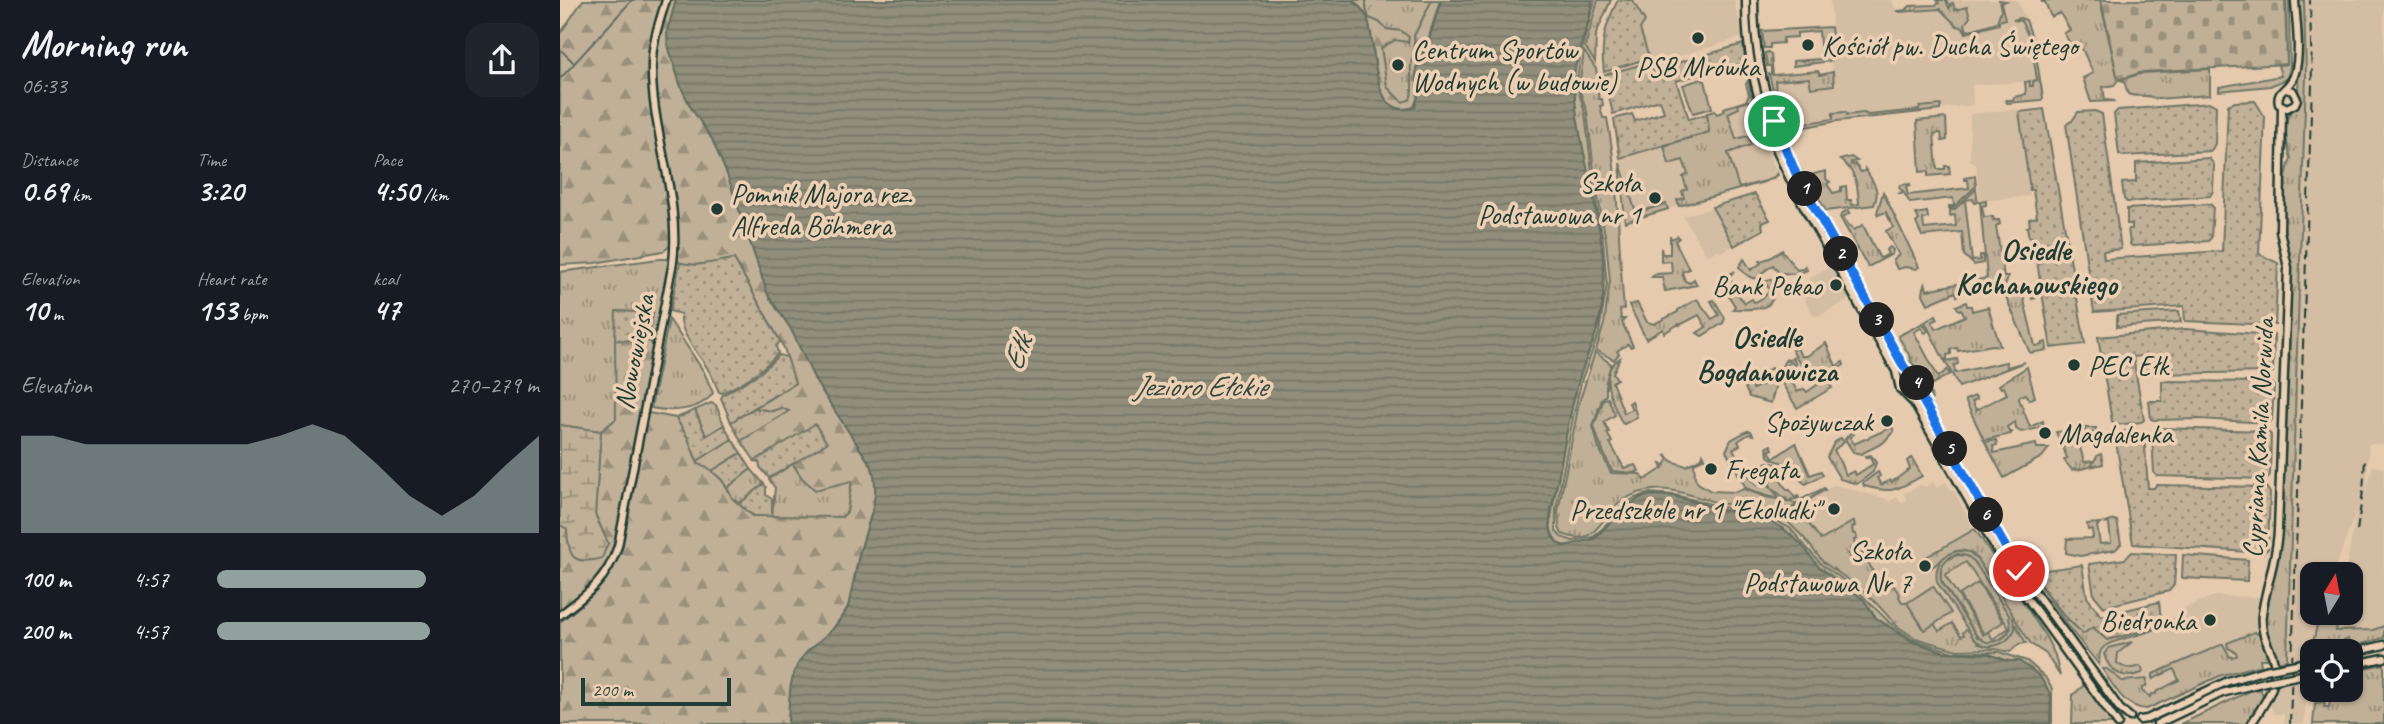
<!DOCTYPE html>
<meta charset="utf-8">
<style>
body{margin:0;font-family:Caveat,sans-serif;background:#20242c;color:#f1f3f6;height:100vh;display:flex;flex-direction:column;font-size:26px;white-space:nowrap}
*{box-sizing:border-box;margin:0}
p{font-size:23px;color:#9ea1a6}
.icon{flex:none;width:38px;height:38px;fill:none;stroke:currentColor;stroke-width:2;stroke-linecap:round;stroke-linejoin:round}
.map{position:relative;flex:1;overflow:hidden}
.panel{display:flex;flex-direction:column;background:#171b24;width:560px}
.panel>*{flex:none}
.needle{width:46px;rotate:10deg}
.controls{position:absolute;left:1740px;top:562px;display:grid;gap:14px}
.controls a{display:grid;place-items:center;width:63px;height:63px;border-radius:14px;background:#171b24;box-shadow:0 2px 5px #0004;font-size:35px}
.scale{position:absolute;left:21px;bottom:18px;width:150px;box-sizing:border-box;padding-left:7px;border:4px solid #1f3d34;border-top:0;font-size:19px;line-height:24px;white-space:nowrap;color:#1f3d34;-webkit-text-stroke:5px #edd0b3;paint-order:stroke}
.pin{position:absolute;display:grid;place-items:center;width:60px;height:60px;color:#fff;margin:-30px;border:4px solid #fff;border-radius:50%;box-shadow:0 2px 7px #0007}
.km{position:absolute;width:35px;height:35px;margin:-18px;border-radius:50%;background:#222;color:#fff;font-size:19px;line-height:35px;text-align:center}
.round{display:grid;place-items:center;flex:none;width:74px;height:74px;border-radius:21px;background:#20242c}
.summary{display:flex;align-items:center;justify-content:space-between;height:119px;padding:0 21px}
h1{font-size:38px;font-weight:700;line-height:52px}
.figures{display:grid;grid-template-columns:repeat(3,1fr);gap:10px;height:119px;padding:7px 21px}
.figures div{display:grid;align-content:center}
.figures b{font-size:30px;font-weight:700}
.figures small{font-size:19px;font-weight:400}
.figures p{font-size:19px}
.chart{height:196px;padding:14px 21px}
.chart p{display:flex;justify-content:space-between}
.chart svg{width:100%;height:126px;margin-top:7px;fill:#92a19f;opacity:.7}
ul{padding:0 21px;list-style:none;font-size:23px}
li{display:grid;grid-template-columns:112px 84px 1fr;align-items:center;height:52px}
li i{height:18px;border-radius:9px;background:#92a19f}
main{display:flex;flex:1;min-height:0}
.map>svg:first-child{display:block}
.built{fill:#d3bda3}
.grass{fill:url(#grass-tufts);stroke:#707666;stroke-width:2;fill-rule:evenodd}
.forest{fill:url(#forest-firs);stroke:#707666;stroke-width:2}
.wetland{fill:url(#wetland-marsh);stroke:#707666;stroke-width:2}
.cemetery{fill:url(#cemetery-stones);stroke:#707666;stroke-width:2}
.park{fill:url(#park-dots);stroke:#707666;stroke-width:2}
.pitch{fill:#c0b097;stroke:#707666;stroke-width:2;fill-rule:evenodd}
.water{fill:url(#water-rules);stroke:#636e5f;stroke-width:2}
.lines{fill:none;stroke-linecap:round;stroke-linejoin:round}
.stream{stroke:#636e5f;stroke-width:2}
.secondary-casing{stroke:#1f3d34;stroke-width:11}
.secondary{stroke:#edd0b3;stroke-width:6}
.rail{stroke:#1f3d34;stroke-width:2;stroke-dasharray:10 5;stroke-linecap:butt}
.secondary-bridge-casing{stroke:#1f3d34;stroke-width:11;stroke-linecap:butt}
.secondary-bridge{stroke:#edd0b3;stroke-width:6}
.route-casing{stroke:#fff;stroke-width:14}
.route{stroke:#1a73e8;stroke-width:9}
.poi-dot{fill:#1f3d34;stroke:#edd0b3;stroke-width:2.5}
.labels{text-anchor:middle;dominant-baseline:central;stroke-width:7;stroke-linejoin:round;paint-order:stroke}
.poi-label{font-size:28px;fill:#1f3d34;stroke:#edd0b3;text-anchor:start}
.street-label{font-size:28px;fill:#1f3d34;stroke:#edd0b3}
.neighbourhood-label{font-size:30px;font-weight:bold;fill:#1f3d34;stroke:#edd0b3}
.water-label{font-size:30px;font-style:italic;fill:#30493f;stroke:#edd0b3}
</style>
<main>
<section class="panel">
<div class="summary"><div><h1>Morning run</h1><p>06:33</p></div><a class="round"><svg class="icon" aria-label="share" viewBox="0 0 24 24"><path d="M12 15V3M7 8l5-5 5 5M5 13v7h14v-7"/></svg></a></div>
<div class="figures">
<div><p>Distance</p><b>0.69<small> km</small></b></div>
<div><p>Time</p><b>3:20</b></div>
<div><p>Pace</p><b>4:50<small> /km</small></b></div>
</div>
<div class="figures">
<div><p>Elevation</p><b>10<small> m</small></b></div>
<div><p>Heart rate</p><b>153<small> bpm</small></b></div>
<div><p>kcal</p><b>47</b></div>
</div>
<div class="chart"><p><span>Elevation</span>270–279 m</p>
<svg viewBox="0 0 160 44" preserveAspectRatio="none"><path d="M0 44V10L10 10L20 13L30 13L40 13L50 13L60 13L70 13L80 10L90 6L100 10L110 20L120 31L130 38L140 31L150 20L160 10V44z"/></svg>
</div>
<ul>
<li><b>100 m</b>4:57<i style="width:65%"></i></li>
<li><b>200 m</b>4:57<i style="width:66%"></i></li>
</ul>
</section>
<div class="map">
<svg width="1824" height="724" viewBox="0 0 1824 724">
<defs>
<pattern id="grass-tufts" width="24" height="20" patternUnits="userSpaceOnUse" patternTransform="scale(1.75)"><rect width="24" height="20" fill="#c0b097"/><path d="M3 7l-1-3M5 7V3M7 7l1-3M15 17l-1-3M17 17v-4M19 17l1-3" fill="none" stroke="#9b907c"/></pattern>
<pattern id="forest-firs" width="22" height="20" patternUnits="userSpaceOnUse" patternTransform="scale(1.75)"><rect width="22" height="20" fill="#c0b097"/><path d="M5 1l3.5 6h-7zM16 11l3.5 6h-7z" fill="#9b907c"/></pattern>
<pattern id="wetland-marsh" width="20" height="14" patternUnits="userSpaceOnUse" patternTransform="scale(1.75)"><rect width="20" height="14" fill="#c0b097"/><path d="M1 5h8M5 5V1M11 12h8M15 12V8" fill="none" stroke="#9b907c"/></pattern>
<pattern id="cemetery-stones" width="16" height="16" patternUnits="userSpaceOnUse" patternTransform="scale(1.75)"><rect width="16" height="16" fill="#c0b097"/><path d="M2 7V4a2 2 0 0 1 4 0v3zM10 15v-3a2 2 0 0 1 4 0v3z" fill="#9b907c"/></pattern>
<pattern id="park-dots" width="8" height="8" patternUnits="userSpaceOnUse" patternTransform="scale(1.75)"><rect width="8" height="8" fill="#c0b097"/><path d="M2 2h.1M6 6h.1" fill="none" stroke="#9b907c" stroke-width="1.8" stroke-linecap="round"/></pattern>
<pattern id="water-rules" width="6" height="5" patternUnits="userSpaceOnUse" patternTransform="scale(1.75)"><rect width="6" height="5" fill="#918f7b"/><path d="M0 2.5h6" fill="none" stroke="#767666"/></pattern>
</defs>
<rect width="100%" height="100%" fill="#e5caae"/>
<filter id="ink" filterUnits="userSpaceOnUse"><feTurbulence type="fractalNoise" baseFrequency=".0143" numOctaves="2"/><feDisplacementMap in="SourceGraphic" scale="14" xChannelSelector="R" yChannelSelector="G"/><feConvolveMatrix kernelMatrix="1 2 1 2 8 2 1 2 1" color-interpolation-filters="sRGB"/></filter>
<g filter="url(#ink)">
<g class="built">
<path d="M1072,0H1174L1183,37L1099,62L1089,58L1080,28L1085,21Z"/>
<path d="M1270,0H1331L1336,10L1340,13L1381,9L1380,0H1457L1466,20H1462L1471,41L1478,81L1412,85L1413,105L1276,119L1224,127L1210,79L1251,74L1273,81L1271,59H1275Z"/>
<path d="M1744,0H1824V444H1809L1806,490L1813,466L1824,468V626L1813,630H1776L1779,613L1790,612V574H1785L1797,509L1773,574H1752V612L1760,613L1750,655L1727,660L1746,52Z"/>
<path d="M1191,101L1203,142L1217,173L1213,178L1067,221L1060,158L1149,132L1146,121L1148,117L1168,112L1178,104Z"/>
<path d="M1458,109L1470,196L1420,201L1416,164L1410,160V114Z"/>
<path d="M1152,208L1174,246L1161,252L1157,250L1147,256L1123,216Z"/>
<path d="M1273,264L1290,296L1288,300L1259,316H1254L1245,301L1249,279Z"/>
<path d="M1373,482L1377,488L1386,482L1391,491H1394L1410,522L1446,579L1477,621L1438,647H1425L1416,642L1355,632L1265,548L1237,512L1243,500L1275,485L1327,499L1329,502L1337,497L1341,503L1347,500L1344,494L1360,485L1365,487Z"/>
<path d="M1654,596L1703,597L1698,622L1704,645L1669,663H1664L1569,704L1522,645L1603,627L1602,623H1607L1625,608Z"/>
<path d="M1748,679L1744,724H1724V714H1714L1709,702L1716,686Z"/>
</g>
<g class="grass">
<path d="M806,0H872L854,36C856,46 852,56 851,66C850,79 855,87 850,100L842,102L827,87L821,48L835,40L841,31L826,29L819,22L809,18L806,9Z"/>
<path d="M1032,0H1035L1020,57L1017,86L1025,113L1034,188L1043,240L1047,285L1039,333L1022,379L1013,418L996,510V531L1001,537L1013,541L1032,537L1043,528L1060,507L1075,498L1090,493L1115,495L1167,508L1202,513L1230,528L1261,564L1295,588L1332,625L1352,639L1393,652H1439L1467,661L1485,677L1492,689V724L1491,695L1480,677L1471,669L1458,661H1448L1429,654H1397L1384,652L1352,641L1316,618L1303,599L1259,568L1210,520C1194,513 1180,514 1163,510C1137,504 1106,487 1080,499C1048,512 1041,552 1000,545C993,538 991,532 990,523C999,475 1006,428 1018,381C1025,356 1040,332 1042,305C1048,231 1018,161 1014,88C1013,74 1016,55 1021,41C1025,27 1031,15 1032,0Z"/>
<path d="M1038,0H1051L1036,34L1035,62L1025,47Z"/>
<path d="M1377,0H1386L1389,8L1391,6L1390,4L1393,3L1395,10L1407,7L1410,17L1405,24L1407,31L1437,22L1441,10L1439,0L1446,1L1441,3L1445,19L1439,21V24L1406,33L1403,27L1397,26L1380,9L1340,12L1338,11L1346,10L1350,6L1376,5L1379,3Z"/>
<path d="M1481,0H1540L1558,80L1554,85L1543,87L1545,100L1555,101L1531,102L1523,78L1533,73L1521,46L1513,49L1504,33L1510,30L1500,13L1491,17L1485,2H1482Z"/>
<path d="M1726,0H1729L1730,67L1727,79L1710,86L1659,91V87L1721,76L1718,65L1727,64Z"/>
<path d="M1738,0H1744L1746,75L1727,660L1717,662C1713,652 1707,641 1705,631C1700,606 1719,562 1721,534L1730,269C1723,232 1719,192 1731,158C1727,147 1723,125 1730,111C1733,106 1738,105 1738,98C1739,66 1739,33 1738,0Z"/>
<path d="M1460,18L1466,20L1474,43L1483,98L1481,100L1447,103L1446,100H1453L1454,97L1466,94L1465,82L1470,81V86H1473V81L1477,80L1471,41L1461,21L1453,20Z"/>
<path d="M1271,27L1275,59L1271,61L1233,66V61L1261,59L1259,31L1237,33V37L1223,38V43L1210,44V48H1204L1202,31Z"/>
<path d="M1024,51L1036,69L1039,86L1037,87L1039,99H1042L1043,105L1040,106L1043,118H1047C1059,181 1058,245 1064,309L1060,310L1061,319H1065L1062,322L1073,346L1070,347L1068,344L1057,351L1059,354L1054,360L1036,350L1044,324L1050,281L1046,240L1036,187L1027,112L1019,88Z"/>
<path d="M1208,52L1211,55L1213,75L1258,71L1260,75L1273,72L1274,85L1251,88L1249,78L1215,81L1218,109L1209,74H1211V66H1207L1205,53Z"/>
<path d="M1650,69V95L1596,99C1586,93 1577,98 1568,94L1564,81L1560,80L1583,73Z"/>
<path d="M1141,79L1145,81L1152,108L1133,113L1123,85Z"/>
<path d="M1188,81L1193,103L1192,104L1190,101L1178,104L1179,108L1168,113L1176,139L1188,136L1191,145L1168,153L1179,188L1213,179L1217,173L1218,175L1204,182L1119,206L1117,200L1124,198L1122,191L1127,189L1123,177L1128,174L1123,160L1109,164L1104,146L1149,132L1147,113L1155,111L1157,114L1165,111L1164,108L1186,101L1189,95L1186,84Z"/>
<path d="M1381,105L1380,110L1277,121L1230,130L1224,127L1220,117L1223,114L1227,126L1273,119V113L1286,112L1287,115L1304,113L1308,115L1359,110L1360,107Z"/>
<path d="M1386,118L1387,140L1382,141L1381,133L1374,134L1377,169H1385V166H1389L1390,174L1368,176V171L1360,172L1357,121Z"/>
<path d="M1291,157L1297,161L1291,162L1292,165L1295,164L1301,172L1305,171V169C1313,181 1321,191 1314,205L1266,211L1246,176L1266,171V179L1270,182L1267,184L1273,193L1281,191V187L1286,186L1287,200H1291L1292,205L1299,204C1298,185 1296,171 1280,160Z"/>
<path d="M1060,163L1076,213L1106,204L1108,209L1065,222Z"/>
<path d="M1415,176L1416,186L1393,208H1389V206H1394L1393,198L1350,203L1344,193H1340L1343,191L1339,188L1340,185L1350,184V186L1346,187L1348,195L1409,188L1408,180H1404V178Z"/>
<path d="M1416,189L1418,202L1414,203L1413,199L1405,200L1412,261L1420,260V255H1423V263L1414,265L1404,255L1402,232L1362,236L1356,223L1359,220L1356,214L1367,212L1368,218L1363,219L1364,229L1396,226L1395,215L1390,216V210H1394Z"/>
<path d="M1323,192L1359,267L1356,269L1346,267L1337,269L1333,260L1339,255L1326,231L1333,227L1326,212L1318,215L1317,213Z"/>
<path d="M1426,201V205L1422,206L1424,217L1433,216L1434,220H1439L1440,224L1436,226L1444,277H1448L1444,290L1430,294L1428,286C1418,289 1404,290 1397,296L1396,292L1368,304L1363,294L1365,282L1367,290L1427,278L1420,202Z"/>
<path d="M1288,211L1290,213L1283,217L1289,227L1291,226L1294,230L1303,225L1319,257L1321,258L1328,254L1326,250L1330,247L1333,250L1332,254L1308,267L1280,217L1284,212Z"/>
<path d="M1110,236L1111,239L1118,236L1119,238L1115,241L1129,269L1122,272L1125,281L1130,283L1134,279L1137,285L1105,291L1102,277H1092L1095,274L1112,273L1111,261L1101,262V248L1102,254H1110Z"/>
<path d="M1222,250L1237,270L1242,269L1245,266L1247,270L1238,274L1219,273L1213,265L1202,273L1204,278C1192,280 1187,277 1179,267L1184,259L1191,270L1201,263L1200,261L1210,258Z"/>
<path d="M99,259H107L110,264L96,336L89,337L93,313L56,311V419L41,431L0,425V272Z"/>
<path d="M1175,271L1168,277L1175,287L1174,290L1185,303L1192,299L1194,302C1200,301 1207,295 1210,290L1206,284L1202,285L1200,282L1211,279C1222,311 1197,310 1173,309L1175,306L1159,280Z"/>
<path d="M1474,287L1476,298L1472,299L1470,291L1462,292L1475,346L1483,345V343L1486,342L1487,350L1470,353L1445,295Z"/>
<path d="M1137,299L1152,319L1159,315L1151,301L1154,300L1165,318L1163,323L1142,336L1137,333L1146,327L1139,315L1120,325L1119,324L1104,333L1103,329L1086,339L1069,305L1077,303L1087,322L1094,324L1118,312V310Z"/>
<path d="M1406,302L1407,306H1411L1412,311L1428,307L1440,346L1433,345L1398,351L1397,348L1391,349V354L1387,355V359L1384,360L1365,322L1376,315L1378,319L1372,322L1376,329L1405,316L1401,309L1399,310L1396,306Z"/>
<path d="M109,319L144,372L153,393C140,412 110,412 91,408Z"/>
<path d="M1363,323L1368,331L1365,333L1361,328L1354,332L1378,377L1387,370L1390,374L1369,386L1372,400L1368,392L1364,375L1350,361L1351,358L1338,336Z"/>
<path d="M1266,343L1276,366L1283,362L1284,365L1268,374L1261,369L1244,370L1232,350L1237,348L1241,356H1247Z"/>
<path d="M1035,352L1051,364L1046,381V395L1042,399L1033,426L1039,448L1051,473L1080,474L1085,480L1103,468L1101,464L1105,465L1109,459L1106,456L1107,455L1111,461L1126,466L1142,458L1143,454L1145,458L1134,463L1135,478L1138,483L1151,491L1175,492L1184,489L1206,497L1237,503L1230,510L1217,517C1197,506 1177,507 1155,502C1134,497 1108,485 1086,491C1076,493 1065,498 1057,505C1037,523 1035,547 1002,534L999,528L998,511L1019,403Z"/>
<path d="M1233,357L1236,364L1234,366L1232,362L1225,366L1237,392L1244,389L1247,392L1264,380L1261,374L1257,375L1255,372L1257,371L1264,374L1272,388L1237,408L1217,375L1226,359L1228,360Z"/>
<path d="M1060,358L1053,373L1057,379L1052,382L1064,413L1072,409L1069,403L1072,401L1077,417L1064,424L1062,423C1053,404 1036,373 1060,358Z"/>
<path d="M1397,359L1398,364L1394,365L1395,373L1446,362L1447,367L1465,362L1399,387L1385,361Z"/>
<path d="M1467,367L1475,397L1469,400L1466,394L1460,396L1459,399L1470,427L1483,421L1484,427L1461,432L1456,429L1455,422L1447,427L1449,432H1452L1451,434L1424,440L1405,400L1415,396L1417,399L1412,402L1416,410L1447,394L1444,387L1441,388L1439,385Z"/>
<path d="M1211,368L1217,379L1211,403L1189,397L1183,383L1185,377L1196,372L1197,375L1190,380L1193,389L1211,381L1205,372Z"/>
<path d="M1048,398L1055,415L1044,422L1049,432L1047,433L1052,442L1050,443L1064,468L1076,465L1079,471L1074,473L1052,471L1041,447L1034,426L1044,399Z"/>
<path d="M151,403L156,405L164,425L146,436L135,410Z"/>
<path d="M195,408L212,411L222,408L230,411L181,441L171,422Z"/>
<path d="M1332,427L1334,431L1323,443L1301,454L1293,452L1285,439L1293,430L1294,434L1290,437L1294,444Z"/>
<path d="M1526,428H1536L1537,432L1526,434L1525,430L1516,432L1524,462L1533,461L1531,466L1538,455L1541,454L1543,464L1516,470L1515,468L1512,470L1504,460L1507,458L1501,443L1509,433L1500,442L1496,432Z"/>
<path d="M1187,431H1191L1193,435L1189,434L1178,441L1180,445L1173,449L1177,456L1175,457L1196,485L1206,482L1219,497L1206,496L1186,488L1166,451L1171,440Z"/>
<path d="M1281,438L1284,442L1274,450L1286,475L1294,471L1296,475L1313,464L1309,456L1306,458L1305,456L1311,455L1316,463L1313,472L1297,484L1280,479L1267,457L1274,443Z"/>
<path d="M172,439L181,453L152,471L138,464L137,461Z"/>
<path d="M1436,440L1437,445L1433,446L1434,453L1476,444L1477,448H1489L1482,457L1444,478L1425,442Z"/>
<path d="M1236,443L1250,475L1261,471L1263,475L1246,484C1238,480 1235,473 1229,467C1224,461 1214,462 1208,456L1207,447L1211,445L1213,449L1209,451L1214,458Z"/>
<path d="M1352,458L1362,476C1336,490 1334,494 1304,486L1303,483L1318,472L1320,476L1317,478L1321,485L1330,480L1332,482L1350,469L1347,461Z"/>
<path d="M1208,462L1221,465L1215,472L1227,490H1230L1235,498L1238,496L1239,498L1228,501L1212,488L1201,469L1203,465Z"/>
<path d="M233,464L242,478L292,480L287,512L282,518L212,516L215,488L209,479Z"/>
<path d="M191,469L204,484L179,504L173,499L167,488Z"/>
<path d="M1264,488L1265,490C1228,510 1241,511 1261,540L1294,521L1295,526L1292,527L1293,534H1296L1297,539L1294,540L1295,545H1298L1299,548L1296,550L1294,547L1290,549L1292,552L1288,554L1290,558L1303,553L1318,580L1316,586L1329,579L1340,595L1339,597L1342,602H1347L1364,630L1374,624L1379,631L1392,623L1401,636L1404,635L1403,632L1407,629L1419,644L1431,647L1449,638L1456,625L1466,643L1459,644L1450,652L1435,649L1397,650L1355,638L1337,626L1316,603L1297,586L1263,562L1244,538L1230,524L1220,518L1232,511L1242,499Z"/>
<path d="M1554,520L1557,521L1561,544L1555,550L1520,556L1506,553L1507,539L1533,538L1532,529L1528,530L1527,524L1541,523L1537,526L1540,544L1551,543L1549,524L1546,523Z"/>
<path d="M1415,529L1486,637L1495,655L1500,676L1486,654L1471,644L1414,555C1393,542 1384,561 1367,570L1361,560Z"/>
<path d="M1398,555L1407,556L1414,561L1449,615L1451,627C1446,637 1437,643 1426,642L1417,636L1381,580C1379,567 1385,558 1398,555ZM1406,562L1449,628L1433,639L1428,632L1423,635L1385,575Z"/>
<path d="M1471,573L1504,616L1523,634L1532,627L1547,640L1601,627C1587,635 1550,639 1542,649C1538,654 1540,659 1539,665L1507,625Z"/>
<path d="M1458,576L1562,717L1560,719L1459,583Z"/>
<path d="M1760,613H1779L1776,631L1813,630L1824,626V638L1790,647L1788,639L1782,642L1781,649L1752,651L1750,655Z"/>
<path d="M1694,632L1700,635L1711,663L1706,659H1700L1701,665L1662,675L1587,709C1564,708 1554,686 1542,669H1547L1562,681L1587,679L1586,687L1582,688V691L1590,697L1591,694H1596V692L1619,680L1614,669L1593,679V674L1663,644L1670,657L1677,656L1676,652L1668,648L1667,643Z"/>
<path d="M1572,642L1558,653L1557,663C1564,669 1573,669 1580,666L1583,670L1582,673C1564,681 1549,672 1544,654L1549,648Z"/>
<path d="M1824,664V724H1753L1755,703L1765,702L1764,707H1769L1770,698L1766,693V690H1790V671Z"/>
<path d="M1524,685H1527L1555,724H1512L1513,695Z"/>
<path d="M1700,689L1703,695L1708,689L1688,724H1621L1690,691Z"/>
</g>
<g class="forest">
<path d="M23,0H116L107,32L108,45L121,87L132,108L152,139L167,174L208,295L231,329L256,382L312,467L315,477V502L299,554L288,607L268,636L247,652L231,685L228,724H0V622C23,604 43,589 56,562L88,413L116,418L128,438L138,464L147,467L162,480L173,499L193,516L282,517L287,512L292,481L255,490L242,478L233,464L212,450L195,461L181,441L229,411L222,408L212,411L195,408L235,383L224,348L174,259C155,262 134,269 116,261L117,241L103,251L35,263L0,265V34Z"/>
<path d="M793,0H806V9L809,18L819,22L826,29L841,31L849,37L848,42L835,40L821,48L827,87L842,102L850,100C855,87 850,79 851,66C852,56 856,46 854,36L872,0H880L868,40L856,69L858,96L854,107C808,121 818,44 807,17C804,11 798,5 793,0Z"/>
<path d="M55,340L88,341L94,344L54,551C43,579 24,593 0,610V525L48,543L35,514L41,431L56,419Z"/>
</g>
<path class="wetland" d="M0,425L41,431L35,514L48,543L42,558C13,566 8,557 7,529L0,525Z"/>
<path class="cemetery" d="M1541,0H1725L1727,64L1583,72L1558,80Z"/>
<g class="park">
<path d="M1058,0H1072L1085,21L1080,29L1089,58L1044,72C1040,44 1045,25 1058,0Z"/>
<path d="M1183,44L1186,64L1167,66L1116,81L1129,119L1147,114L1149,132L1060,158L1054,119L1072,114L1075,121L1104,112L1100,100L1053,114L1044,75L1086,63L1091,65L1095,77L1112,72L1110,65Z"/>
<path d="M1695,101L1705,117L1699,254L1718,263L1715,325L1625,321L1624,306L1534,312L1506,124L1512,121L1518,112L1535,111L1542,114L1561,249L1543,251L1544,259L1662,251L1668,105L1675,102Z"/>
<path d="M1651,103L1656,106L1655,144L1651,151L1563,156L1559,154L1554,114L1558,110Z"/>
<path d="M1484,109L1525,344L1491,348L1473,237H1469L1467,227L1470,226L1469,219L1477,217L1473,190H1470L1459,112Z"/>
<path d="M1649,158L1654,165L1653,191L1650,196L1567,202L1564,199L1562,183L1576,182V163Z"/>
<path d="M1195,194L1210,220L1202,223L1203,230L1174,246L1152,207Z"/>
<path d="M1650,204L1653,207L1651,238L1648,241L1572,246L1570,244L1568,229H1572V224H1567V209Z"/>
<path d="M174,259L220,341L216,346L218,353C202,372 183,383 162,393L159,392C156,385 153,377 149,371C140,354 118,333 121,314L110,311L120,263L136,265Z"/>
<path d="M56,311L93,313L88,341L55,340Z"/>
<path d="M1619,311L1621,322L1557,327V315Z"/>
<path d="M1625,329L1714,335L1713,372L1590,374L1584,371L1582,356L1573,357L1584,420L1581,422L1556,425L1552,421L1538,337Z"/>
<path d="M219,355L227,357L235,383L171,422L161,398L163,395L200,373Z"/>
<path d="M1602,381L1712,382L1714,386L1712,420L1708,423L1639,419L1594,420L1591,419L1589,401H1602Z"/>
<path d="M135,410L146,436L164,425L172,439L137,461L128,438L116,418Z"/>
<path d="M255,424L267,443L209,478L200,467L199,462L195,461Z"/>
<path d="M1598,428L1707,431L1711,435L1710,475L1707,479L1597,476L1594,473L1592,434Z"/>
<path d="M1575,430L1584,434L1588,488H1594L1596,485L1706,487L1710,493L1708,549L1703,553L1573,544L1555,436L1557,432Z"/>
<path d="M181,453L191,469L167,488L162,480L152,471Z"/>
<path d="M204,484L206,487V495L212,499V516H193L179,504Z"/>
<path d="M1572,552L1616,555L1614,585L1609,591L1544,607L1534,595L1529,564L1565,559Z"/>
<path d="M1623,555L1688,560L1687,581L1622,578Z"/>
<path d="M1522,565L1527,597L1541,616L1599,602L1601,620L1595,621L1596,628L1547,640L1533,627L1523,634L1504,615L1471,572Z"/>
</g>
<g class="pitch">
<path d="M1398,551L1409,552L1417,559L1452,613L1455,629C1449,641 1439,647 1425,646L1414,639L1377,582C1374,566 1382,554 1398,551ZM1398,554L1407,556L1414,561L1449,615L1451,628C1446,638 1437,643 1426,642L1417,637L1381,581C1378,567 1385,557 1398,554Z"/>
<path d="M1418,583L1443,622L1424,634L1399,595Z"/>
<path d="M1373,586L1391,613L1365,630L1347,603Z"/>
</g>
<path class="water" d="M116,0H793C798,5 804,11 807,17C817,43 809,124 855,107L858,96L856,69L869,40L881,0H1032C1030,30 1012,56 1014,88C1019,167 1062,258 1035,335C1030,350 1023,365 1019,380C1009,413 1004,446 998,479C995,495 987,516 991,532C993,539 997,544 1004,546L1034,539L1063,509L1080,498L1091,495L1113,496L1162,510L1201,516L1224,529L1241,544L1259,567L1303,599L1316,618L1351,641L1384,652L1429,654L1448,661H1459L1471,669L1480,677L1491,695L1490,724H228C229,700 228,670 247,652C262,638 277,629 287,609C294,593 295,573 299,556C306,525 322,499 312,467L256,382L231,329L208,295L167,174L152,139L131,108L121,87L108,45L107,32Z"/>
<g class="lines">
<g class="stream">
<path d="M0,49L13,62"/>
<path d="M0,79L72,0"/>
</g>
<g class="secondary-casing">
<g id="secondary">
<path d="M1186,0C1185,99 1221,166 1268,250C1291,290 1313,331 1336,371L1340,389L1354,403L1451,576L1558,724"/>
<path d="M1194,0C1194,95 1226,156 1271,236C1295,280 1320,323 1344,367L1356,380L1360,395L1451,559L1560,709L1570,717"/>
<path d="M1726,89L1733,91L1737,99L1735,104L1727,108L1719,104C1715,89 1731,90 1735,73C1741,51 1736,23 1735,0"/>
<path d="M0,615C28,594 47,580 58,546L113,262C121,196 90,130 92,63C92,41 100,21 106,0"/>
<path d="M1790,653L1824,645"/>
<path d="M1790,665L1824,658"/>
<path d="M1580,720L1587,719L1668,681L1705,670"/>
<path d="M1597,724L1662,693L1705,682"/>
<path d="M1691,724C1705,703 1722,681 1712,655C1706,641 1700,629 1702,614C1706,585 1717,559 1718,529L1728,268L1720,231L1722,107"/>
</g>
</g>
<use href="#secondary" class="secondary"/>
<g class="rail">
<path d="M1797,531L1803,491L1805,460"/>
<path d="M1785,621L1786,612"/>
<path d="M1730,724L1752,84L1750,0"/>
</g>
<g class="secondary-bridge-casing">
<g id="secondary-bridge">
<path d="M1705,670L1752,661"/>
<path d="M1705,682L1752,673"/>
</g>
</g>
<use href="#secondary-bridge" class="secondary-bridge"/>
</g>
</g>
<g class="lines" filter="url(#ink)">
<g class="route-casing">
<path id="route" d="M1214,121L1237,176L1344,367L1356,380L1362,399L1459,571"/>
</g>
<use href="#route" class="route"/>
</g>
<g class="poi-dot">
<circle cx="1138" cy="38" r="7"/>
<circle cx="1248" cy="45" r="7"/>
<circle cx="838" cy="65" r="7"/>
<circle cx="1095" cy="198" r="7"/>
<circle cx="157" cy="209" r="7"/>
<circle cx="1276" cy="285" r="7"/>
<circle cx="1514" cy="365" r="7"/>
<circle cx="1327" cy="421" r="7"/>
<circle cx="1485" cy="433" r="7"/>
<circle cx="1151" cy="469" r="7"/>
<circle cx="1274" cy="509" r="7"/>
<circle cx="1365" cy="566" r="7"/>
<circle cx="1650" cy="620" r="7"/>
</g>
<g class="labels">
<g class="poi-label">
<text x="1262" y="45">Kościół pw. Ducha Świętego</text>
<text x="852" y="49">Centrum Sportów<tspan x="852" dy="32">Wodnych (w budowie)</tspan></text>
<text x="1138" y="66" text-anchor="middle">PSB Mrówka</text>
<text x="1081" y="182" text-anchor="end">Szkoła<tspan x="1081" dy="32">Podstawowa nr 1</tspan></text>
<text x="171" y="193">Pomnik Majora rez.<tspan x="171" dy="32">Alfreda Böhmera</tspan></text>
<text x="1262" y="285" text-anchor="end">Bank Pekao</text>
<text x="1528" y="365">PEC Ełk</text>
<text x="1313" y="421" text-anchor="end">Spożywczak</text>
<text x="1499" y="433">Magdalenka</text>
<text x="1165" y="469">Fregata</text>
<text x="1260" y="509" text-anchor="end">Przedszkole nr 1 "Ekoludki"</text>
<text x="1351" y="550" text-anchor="end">Szkoła<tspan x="1351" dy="32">Podstawowa Nr 7</tspan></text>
<text x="1636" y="620" text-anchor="end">Biedronka</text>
</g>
<g class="street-label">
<text transform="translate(74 352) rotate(-79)">Nowowiejska</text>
<text transform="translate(1698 438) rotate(-87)">Cypriana Kamila Norwida</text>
</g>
<g class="neighbourhood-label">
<text x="1476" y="250">Osiedle<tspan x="1476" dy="34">Kochanowskiego</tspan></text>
<text x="1207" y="337">Osiedle<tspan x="1207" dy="34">Bogdanowicza</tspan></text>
</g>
<g class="water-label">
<text transform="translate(457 353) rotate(-70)">Ełk</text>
<text x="640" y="386">Jezioro Ełckie</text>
</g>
</g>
</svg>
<div class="controls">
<a><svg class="needle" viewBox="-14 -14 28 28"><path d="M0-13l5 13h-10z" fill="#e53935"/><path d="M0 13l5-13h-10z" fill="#9ea1a6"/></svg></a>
<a><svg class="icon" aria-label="locate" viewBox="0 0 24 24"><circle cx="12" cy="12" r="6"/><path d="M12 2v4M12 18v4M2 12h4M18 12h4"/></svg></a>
</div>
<div class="scale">200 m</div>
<div class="pin" style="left:1214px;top:121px;background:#1e9e55"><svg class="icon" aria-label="arrive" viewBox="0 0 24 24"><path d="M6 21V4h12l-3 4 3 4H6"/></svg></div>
<div class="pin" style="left:1459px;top:571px;background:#d93025"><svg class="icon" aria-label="check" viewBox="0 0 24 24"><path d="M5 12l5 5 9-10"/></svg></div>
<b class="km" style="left:1245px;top:189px">1</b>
<b class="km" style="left:1281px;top:254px">2</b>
<b class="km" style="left:1317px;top:320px">3</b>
<b class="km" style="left:1357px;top:383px">4</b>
<b class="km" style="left:1390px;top:449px">5</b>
<b class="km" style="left:1426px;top:515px">6</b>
</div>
</main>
